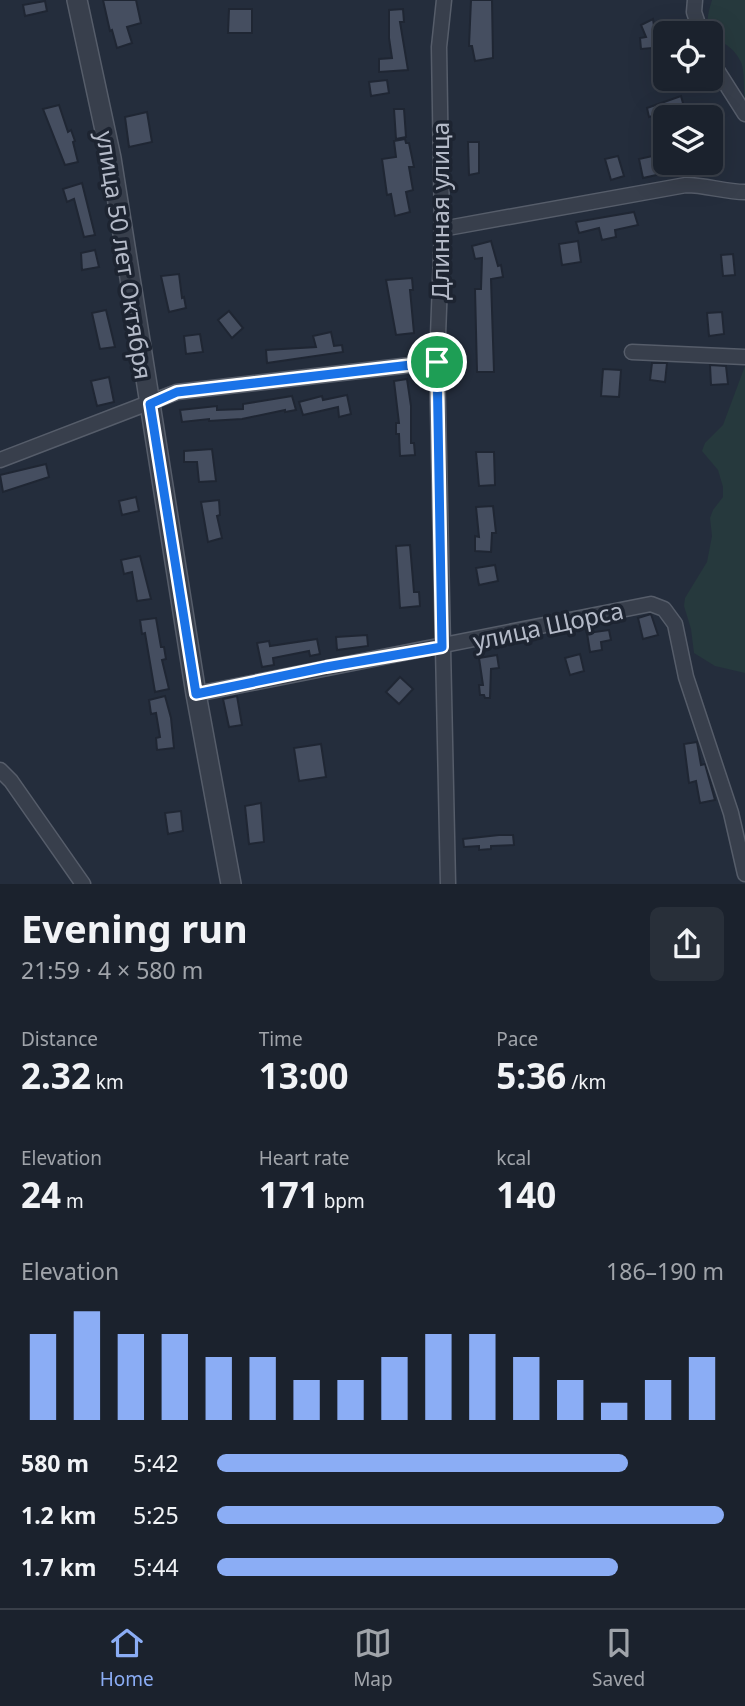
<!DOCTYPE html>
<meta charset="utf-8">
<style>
body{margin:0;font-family:"Noto Sans",sans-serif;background:#282f39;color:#f1f3f6;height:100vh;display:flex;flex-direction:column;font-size:26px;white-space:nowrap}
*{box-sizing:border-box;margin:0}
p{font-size:23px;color:#a0a4aa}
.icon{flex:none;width:38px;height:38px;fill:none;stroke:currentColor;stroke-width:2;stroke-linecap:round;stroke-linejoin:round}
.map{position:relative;height:884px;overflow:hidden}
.sheet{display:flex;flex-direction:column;background:#1b222d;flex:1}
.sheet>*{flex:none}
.buttons{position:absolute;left:653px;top:21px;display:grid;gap:14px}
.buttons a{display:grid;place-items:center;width:70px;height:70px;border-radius:10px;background:#1b222d;box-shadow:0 7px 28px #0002,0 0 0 2px #393f49;font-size:35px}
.pin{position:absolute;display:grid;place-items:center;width:60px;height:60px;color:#fff;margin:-30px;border:4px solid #fff;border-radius:50%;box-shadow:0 2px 7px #0007}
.round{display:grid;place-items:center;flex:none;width:74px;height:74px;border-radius:10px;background:#282f39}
.headline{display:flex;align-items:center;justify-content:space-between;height:119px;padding:0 21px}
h1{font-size:38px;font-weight:700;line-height:52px}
.stats{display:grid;grid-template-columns:repeat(3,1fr);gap:10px;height:119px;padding:7px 21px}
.stats div{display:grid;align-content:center}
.stats b{font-size:35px;font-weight:700}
.stats small{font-size:19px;font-weight:400}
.stats p{font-size:19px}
.chart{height:196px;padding:14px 21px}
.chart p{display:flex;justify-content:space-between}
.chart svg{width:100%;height:126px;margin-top:7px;stroke:#8badf5;stroke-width:6}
ul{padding:0 21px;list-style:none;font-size:23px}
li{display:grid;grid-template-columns:112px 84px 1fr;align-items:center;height:52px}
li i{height:18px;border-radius:9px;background:#8badf5}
.tabs{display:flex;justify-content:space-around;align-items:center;height:98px;border-top:2px solid #393f49;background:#1b222d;font-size:19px;color:#a0a4aa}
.tabs a{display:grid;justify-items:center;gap:4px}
.tabs .current{color:#8badf5}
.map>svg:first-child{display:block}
.green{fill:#26393d}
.building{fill:#454e60;stroke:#1f2633;stroke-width:2}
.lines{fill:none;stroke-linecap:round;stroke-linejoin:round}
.minor-casing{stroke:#565d6a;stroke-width:17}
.tertiary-casing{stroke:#565d6a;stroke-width:22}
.minor{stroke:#383f4c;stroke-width:14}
.tertiary{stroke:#383f4c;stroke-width:19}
.route-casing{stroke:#fff;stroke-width:14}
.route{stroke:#1a73e8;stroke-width:9}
.labels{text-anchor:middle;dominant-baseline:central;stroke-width:7;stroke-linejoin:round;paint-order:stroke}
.street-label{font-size:24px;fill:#b4bac8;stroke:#1d2431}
</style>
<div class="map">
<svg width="745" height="884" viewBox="0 0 745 884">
<rect width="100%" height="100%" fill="#242d3c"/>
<g class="green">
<path d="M712,0H745V101C743,89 745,72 741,62C726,30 696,50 712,0Z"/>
<path d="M745,366V673L715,666L694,653L691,629L684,606L685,598L707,562L712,536L710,518L713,510L723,497V487L718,470L702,451L705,443L723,425Z"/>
</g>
<g class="building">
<path d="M103,0H136L141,23L127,27L132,43L117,48L112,30L110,31Z"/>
<path d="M471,0H492L493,58L475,61L472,46H469Z"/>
<path d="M45,1L47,11L25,16L23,5Z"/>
<path d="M229,9H252V33H228Z"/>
<path d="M403,9L404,22H400L408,70L379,72V59L392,58L389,38V10Z"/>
<path d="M653,19L659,58H657L652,48L641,49L640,38L646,37L641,25Z"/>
<path d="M387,80L389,93L371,96L369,82Z"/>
<path d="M681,96L684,107L649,117L647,108Z"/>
<path d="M59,105L68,132L71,130L75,141L73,142L78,162L65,165L43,109Z"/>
<path d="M394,109H404L406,137L396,139Z"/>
<path d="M147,112L152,142L129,147L125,117Z"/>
<path d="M405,139L406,143H409L414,167H409L413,190L406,192L410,212L395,216L391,194L387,195L382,159L396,157L394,141Z"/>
<path d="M468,142H479V173L469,175Z"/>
<path d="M657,155L661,174L643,178L639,159Z"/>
<path d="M618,156L624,176L611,180L605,159Z"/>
<path d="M82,183L95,235L84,237L74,199L67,202L63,189Z"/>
<path d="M634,212L638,225L615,230L616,237L602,240L599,228L579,233L576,222Z"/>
<path d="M491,241L498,266L501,265L503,277L491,279L494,372H477L475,289H481L482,258L475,259L472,246Z"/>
<path d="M578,241L581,262L562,265L559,244Z"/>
<path d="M95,250L99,267L82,270L81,253Z"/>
<path d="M733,254L735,275L723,276L721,255Z"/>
<path d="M179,274L182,298L184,297L186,308L169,312L161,276Z"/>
<path d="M412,278L413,290H410L414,333L396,335L386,280Z"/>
<path d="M106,310L115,347L100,349L92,313Z"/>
<path d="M229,311L243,328L232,338L218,320Z"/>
<path d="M722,312L724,334L709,336L707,313Z"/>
<path d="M331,332L334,346L342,345L343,352L267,363L266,350L316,347L313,336Z"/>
<path d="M200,334L203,352L186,354L184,336Z"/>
<path d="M652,363H667L665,382L650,380Z"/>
<path d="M710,365L726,366L728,384L711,385Z"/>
<path d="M603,369L621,370L619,397L601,396Z"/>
<path d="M109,377L114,402L97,406L91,381Z"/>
<path d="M407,379L411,406V443H414L415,455L400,456L399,434H396V423H399L394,381Z"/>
<path d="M347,395L351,414L339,417L338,407L303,415L299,402L322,396L323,400Z"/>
<path d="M292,396L296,410L285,412V410L242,419L209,421V419L182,422L180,410L217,406V410L243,409V404Z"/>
<path d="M212,449L216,481L199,482L197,462H184V451Z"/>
<path d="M476,452H494L495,485L479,486Z"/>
<path d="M46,464L49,477L3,492L0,475Z"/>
<path d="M136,497L139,511L122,515L119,501Z"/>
<path d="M219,500L220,515L217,516L222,538L208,542L201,502Z"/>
<path d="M493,506L496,533H492L491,552L475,551V536L479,537L476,507Z"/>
<path d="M410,545L414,592H419L420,606L400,608L396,546Z"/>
<path d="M140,556L151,599L137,601L132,572L124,574L121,560Z"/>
<path d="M495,565L498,581L479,585L476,568Z"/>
<path d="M651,614L658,635L643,639L638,618Z"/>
<path d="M156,618L161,647H164L166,659L162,660L169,689L155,692L145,633L142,634L140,620Z"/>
<path d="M609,630L611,640L601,642L602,650L590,652L587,633Z"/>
<path d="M367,635L368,646L337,650L336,637Z"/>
<path d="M317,639L320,654L310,656L309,651L273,658L274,665L262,667L257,643L269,641L270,646Z"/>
<path d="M580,654L584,671L570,675L565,658Z"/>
<path d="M497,655L499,668L491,669L490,698H485L484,695H480L479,685H483L479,658Z"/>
<path d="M400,677L413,689L399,704L386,692Z"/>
<path d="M165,696L171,718L174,748L157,750L156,738L160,737L156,713L151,714L149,700Z"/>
<path d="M237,696L242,725L229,727L223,699Z"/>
<path d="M697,742L701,765L705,764L715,800L700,803L696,781L689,783L684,744Z"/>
<path d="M321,744L326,777L299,781L294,748Z"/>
<path d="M261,803L264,842L249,844L245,806Z"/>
<path d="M181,811L183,831L168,834L165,813Z"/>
<path d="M499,835H513L514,845L491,846V849L479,850V846L464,847L463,839Z"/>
</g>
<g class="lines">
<g class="minor-casing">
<g id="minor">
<path d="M444,0L439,47L442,229L437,362L448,884"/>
<path d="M695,0L694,12L701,33"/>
<path d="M710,59L745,114"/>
<path d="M442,229L686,185C706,185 725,192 745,192"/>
<path d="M632,352L745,357"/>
<path d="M0,460L177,392L437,362"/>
<path d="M196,694L651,604L664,609L675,624L686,677L731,813L745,874"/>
<path d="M0,770L11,781L83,884"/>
</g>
</g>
<g class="tertiary-casing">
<path id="tertiary" d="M77,0L111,158L196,694L231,884"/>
</g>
<use href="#minor" class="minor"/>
<use href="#tertiary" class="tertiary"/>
</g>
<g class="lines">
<g class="route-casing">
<path id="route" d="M437,362L442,647L326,667L196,694L150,404L177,392Z"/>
</g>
<use href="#route" class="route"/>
</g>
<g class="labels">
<g class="street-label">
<text transform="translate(439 211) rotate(-90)">Длинная улица</text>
<text transform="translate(125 255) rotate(81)">улица 50 лет Октября</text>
<text transform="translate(548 625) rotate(-12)">улица Щорса</text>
</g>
</g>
</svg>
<div class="buttons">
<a><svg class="icon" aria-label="locate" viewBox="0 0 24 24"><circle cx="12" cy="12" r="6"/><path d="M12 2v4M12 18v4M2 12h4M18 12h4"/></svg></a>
<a><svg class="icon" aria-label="layers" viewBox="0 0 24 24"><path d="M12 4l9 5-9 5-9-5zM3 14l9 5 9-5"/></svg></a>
</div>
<div class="pin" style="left:437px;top:362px;background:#1e9e55"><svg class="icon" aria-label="arrive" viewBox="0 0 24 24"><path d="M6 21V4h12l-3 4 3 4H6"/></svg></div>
</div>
<section class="sheet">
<div class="headline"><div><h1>Evening run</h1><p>21:59 · 4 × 580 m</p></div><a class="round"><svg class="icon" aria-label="share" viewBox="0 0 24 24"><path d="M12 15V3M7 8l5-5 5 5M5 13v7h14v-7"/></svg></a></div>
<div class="stats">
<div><p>Distance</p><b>2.32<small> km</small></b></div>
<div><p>Time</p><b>13:00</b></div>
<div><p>Pace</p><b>5:36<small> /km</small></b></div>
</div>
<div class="stats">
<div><p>Elevation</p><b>24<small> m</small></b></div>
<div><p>Heart rate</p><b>171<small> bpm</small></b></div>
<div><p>kcal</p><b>140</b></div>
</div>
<div class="chart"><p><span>Elevation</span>186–190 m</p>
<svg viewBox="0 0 160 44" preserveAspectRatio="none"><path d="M5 44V14M15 44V6M25 44V14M35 44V14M45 44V22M55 44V22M65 44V30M75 44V30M85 44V22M95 44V14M105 44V14M115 44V22M125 44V30M135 44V38M145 44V30M155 44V22"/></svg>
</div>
<ul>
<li><b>580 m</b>5:42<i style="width:81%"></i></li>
<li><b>1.2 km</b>5:25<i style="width:100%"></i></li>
<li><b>1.7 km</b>5:44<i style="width:79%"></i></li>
</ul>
</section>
<nav class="tabs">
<a class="current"><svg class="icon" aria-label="home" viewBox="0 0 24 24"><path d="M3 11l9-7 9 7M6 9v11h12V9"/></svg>Home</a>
<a><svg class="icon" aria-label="map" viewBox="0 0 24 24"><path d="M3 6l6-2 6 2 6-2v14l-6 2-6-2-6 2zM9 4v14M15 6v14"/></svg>Map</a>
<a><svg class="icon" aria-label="saved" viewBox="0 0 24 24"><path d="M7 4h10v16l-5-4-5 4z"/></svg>Saved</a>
</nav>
